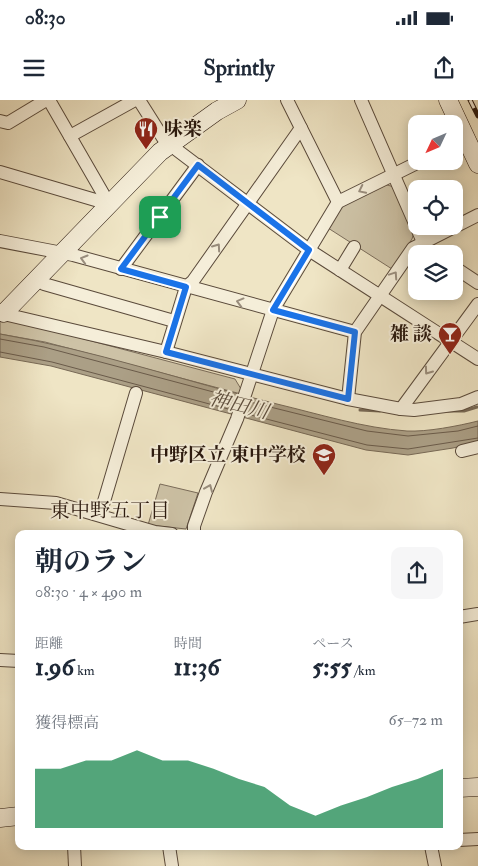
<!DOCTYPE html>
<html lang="ja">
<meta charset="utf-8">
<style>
body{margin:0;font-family:"IM FELL Double Pica","Noto Serif JP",serif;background:#f6f6f7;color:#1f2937;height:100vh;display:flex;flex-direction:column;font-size:19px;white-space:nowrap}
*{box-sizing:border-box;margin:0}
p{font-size:16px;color:#747a83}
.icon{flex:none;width:28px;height:28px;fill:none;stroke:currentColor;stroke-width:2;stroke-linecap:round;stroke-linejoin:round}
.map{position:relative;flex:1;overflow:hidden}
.side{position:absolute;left:15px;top:430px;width:448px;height:320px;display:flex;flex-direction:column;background:#fff;border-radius:10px;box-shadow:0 2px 12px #0003}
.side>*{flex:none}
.needle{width:32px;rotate:226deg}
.tools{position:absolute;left:408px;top:15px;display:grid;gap:10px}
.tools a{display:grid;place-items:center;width:55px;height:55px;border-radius:10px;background:#fff;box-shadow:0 2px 12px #0003;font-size:25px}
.pin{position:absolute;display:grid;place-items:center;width:42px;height:42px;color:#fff;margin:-21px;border-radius:10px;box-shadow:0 2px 8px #0006}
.round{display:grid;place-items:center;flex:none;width:52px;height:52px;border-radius:10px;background:#f6f6f7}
.headline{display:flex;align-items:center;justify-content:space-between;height:85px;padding:0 20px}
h1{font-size:28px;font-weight:700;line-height:38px}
.figures{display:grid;grid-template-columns:repeat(3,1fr);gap:8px;height:85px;padding:5px 20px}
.figures div{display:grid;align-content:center}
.figures b{font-size:25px;font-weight:700}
.figures small{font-size:14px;font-weight:400}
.figures p{font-size:14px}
.chart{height:140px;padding:10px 20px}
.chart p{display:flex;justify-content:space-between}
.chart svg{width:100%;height:90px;margin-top:5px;fill:#0b8043;opacity:.7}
.status{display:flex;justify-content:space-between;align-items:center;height:35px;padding:0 25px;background:#fff;direction:ltr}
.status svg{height:14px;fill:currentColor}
header{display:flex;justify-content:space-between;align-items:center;height:65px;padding:0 20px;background:#fff;font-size:22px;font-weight:700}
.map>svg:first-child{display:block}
.green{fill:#cdc2a6;stroke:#7a6c5a}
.water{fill:#ab9f86;stroke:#776956}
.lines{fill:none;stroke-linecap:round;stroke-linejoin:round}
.shore{stroke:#6a5b4a;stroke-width:1}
.stream{stroke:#776956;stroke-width:3}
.street-casing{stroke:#5a4a3b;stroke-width:14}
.secondary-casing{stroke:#28170d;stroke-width:19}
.street{stroke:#f5eed9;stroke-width:12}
.secondary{stroke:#f5eed9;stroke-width:18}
.rail-casing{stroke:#28170d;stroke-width:5}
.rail{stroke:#f5eed9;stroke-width:3;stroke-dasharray:9;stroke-linecap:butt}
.oneway{stroke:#998d7d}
.route-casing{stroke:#fff;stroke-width:10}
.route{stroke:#1a73e8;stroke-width:6}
.labels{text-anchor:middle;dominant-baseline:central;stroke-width:4;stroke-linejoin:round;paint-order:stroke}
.poi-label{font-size:19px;font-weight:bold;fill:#28170d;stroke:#f5eed9;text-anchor:end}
.water-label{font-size:20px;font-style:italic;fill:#5c4d3d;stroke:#f5eed9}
.neighbourhood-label{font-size:20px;fill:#28170d;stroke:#f5eed9}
</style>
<div class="status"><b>08:30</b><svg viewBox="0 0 49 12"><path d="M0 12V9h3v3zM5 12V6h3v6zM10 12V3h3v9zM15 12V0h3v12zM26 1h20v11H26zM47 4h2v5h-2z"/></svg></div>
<header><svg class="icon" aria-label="menu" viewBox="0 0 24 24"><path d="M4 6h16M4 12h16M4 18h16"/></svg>Sprintly<svg class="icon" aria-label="share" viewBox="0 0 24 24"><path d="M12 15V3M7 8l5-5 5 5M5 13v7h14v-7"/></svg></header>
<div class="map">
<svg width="478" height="766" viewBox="0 0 478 766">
<rect width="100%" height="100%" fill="#efe5c5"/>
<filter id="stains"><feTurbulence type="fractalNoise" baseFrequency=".004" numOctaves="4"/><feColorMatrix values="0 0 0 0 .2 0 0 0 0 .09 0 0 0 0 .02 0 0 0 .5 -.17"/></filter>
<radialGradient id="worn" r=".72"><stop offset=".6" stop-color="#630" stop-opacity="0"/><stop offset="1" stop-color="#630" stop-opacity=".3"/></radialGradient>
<g class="green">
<path d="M384,84L394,87L414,132L412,139L392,169L328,128L341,106Z"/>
<path d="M0,219L16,221L235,279L241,289V294L45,242L0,234Z"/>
<path d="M160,384L198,393L186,429L148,425Z"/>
</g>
<path class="water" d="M0,234C94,250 184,281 277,304C319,314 363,328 407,331C427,332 458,326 478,321V342L453,348L408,355L366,350L51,266L0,257Z"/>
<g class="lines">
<g class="shore">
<path d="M0,239L44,247L236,298"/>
<path d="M0,252L52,262L232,310"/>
<path d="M250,302L367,331L408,336L458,331L478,326"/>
<path d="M247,314L367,345L408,349L478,338"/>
</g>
<g class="stream">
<path d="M360,310L380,311"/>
<path d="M448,311H464L477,307"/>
</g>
<g class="street-casing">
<g id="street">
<path d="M49,0L109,104"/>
<path d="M139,0L163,38L169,44L309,150L478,259"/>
<path d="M287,0L338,102"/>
<path d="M361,0L423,142L426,148L435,154"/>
<path d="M0,21L8,23L46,0"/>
<path d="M70,36L135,0"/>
<path d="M454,45L466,39"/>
<path d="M0,72L109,104"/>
<path d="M0,141L73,155L355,232"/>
<path d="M454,167L478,183"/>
<path d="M121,169L198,65"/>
<path d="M340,170L354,147"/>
<path d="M38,178L44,184L174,221"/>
<path d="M0,213L166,252L348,299L401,309L414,310L461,304L478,297"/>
<path d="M166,252L186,187L193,181L301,28"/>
<path d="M348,299L355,232L413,148L478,115"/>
<path d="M401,309L478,204"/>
<path d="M462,351L478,347"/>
<path d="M0,399L56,403L155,432L172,434"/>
<path d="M100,415L136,293"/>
<path d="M194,434V426L206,392L237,319L273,210L338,102L421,61"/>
<path d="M459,517L478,514"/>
<path d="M0,560L19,561"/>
<path d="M459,740L478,739"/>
<path d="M74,746L75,766"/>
<path d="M169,746L172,766"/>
<path d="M431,746L435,766"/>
</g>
</g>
<g class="secondary-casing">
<g id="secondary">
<path d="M448,0L478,64"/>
<path d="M4,213L160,52L217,11L237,0"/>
<path d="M459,688L478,687"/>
<path d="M0,718L19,716"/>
</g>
</g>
<use href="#street" class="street"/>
<use href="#secondary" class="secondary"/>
<g class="rail-casing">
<path id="rail" d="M470,0L478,16"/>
</g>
<use href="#rail" class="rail"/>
</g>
<defs><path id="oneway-chevron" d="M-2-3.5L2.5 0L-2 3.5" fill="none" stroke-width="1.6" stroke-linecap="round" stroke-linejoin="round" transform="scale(1.25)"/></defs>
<g class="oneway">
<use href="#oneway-chevron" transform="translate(362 90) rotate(154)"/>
<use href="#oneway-chevron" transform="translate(217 147) rotate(-55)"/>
<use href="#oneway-chevron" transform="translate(84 159) rotate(-164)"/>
<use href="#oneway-chevron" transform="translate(394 175) rotate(-56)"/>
<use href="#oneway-chevron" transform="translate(240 202) rotate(-165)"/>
<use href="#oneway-chevron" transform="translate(428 271) rotate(126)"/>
<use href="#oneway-chevron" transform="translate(209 388) rotate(-67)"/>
</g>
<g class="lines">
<g class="route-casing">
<path id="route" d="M198,65L309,150L273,210L355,232L348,299L166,252L186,187L121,169Z"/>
</g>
<use href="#route" class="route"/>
</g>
<defs>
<g id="restaurant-pin" transform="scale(1.25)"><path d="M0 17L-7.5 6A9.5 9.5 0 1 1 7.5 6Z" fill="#8f2418" stroke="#f5eed9"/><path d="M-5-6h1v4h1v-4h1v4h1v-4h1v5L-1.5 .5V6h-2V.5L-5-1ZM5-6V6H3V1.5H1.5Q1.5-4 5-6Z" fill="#fff"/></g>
<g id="bar-pin" transform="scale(1.25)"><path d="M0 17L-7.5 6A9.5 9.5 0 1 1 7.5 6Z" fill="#8f2418" stroke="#f5eed9"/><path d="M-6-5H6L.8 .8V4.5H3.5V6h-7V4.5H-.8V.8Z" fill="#fff"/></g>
<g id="school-pin" transform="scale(1.25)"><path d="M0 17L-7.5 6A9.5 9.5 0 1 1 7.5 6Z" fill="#8f2418" stroke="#f5eed9"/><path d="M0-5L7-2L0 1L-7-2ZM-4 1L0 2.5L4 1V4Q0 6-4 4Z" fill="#fff"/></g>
</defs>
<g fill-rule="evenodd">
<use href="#restaurant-pin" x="146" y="29"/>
<use href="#bar-pin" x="450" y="234"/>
<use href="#school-pin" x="324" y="355"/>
</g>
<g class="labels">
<g class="poi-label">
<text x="164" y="29" text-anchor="start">味楽</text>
<text x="432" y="234">雑 談</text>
<text x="306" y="355">中野区立 東中学校</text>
</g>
<g class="water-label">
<text transform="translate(239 305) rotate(14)">神田川</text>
</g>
<g class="neighbourhood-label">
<text x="110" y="410">東中野五丁目</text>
</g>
</g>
<rect width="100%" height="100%" filter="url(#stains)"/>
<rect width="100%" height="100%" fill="url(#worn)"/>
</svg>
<div class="tools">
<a><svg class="needle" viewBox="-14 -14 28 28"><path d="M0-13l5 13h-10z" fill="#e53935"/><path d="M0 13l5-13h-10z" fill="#747a83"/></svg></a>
<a><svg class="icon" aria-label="locate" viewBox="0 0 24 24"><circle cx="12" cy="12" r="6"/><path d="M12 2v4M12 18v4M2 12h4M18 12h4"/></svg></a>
<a><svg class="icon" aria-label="layers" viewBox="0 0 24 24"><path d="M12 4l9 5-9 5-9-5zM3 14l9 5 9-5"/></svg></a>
</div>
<div class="pin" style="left:160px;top:117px;background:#1e9e55"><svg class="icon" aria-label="arrive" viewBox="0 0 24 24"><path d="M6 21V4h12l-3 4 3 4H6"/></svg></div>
<section class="side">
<div class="headline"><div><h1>朝のラン</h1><p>08:30 · 4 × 490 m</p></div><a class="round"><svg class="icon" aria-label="share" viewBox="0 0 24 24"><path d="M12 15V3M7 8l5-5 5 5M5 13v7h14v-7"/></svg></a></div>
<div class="figures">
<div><p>距離</p><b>1.96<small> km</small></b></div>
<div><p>時間</p><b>11:36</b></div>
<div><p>ペース</p><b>5:55<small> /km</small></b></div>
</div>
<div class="chart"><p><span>獲得標高</span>65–72 m</p>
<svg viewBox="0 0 160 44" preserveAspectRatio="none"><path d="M0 44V15L10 15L20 11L30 11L40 6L50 11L60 11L70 15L80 20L90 24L100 33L110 38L120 33L130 29L140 24L150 20L160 15V44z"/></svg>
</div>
</section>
</div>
